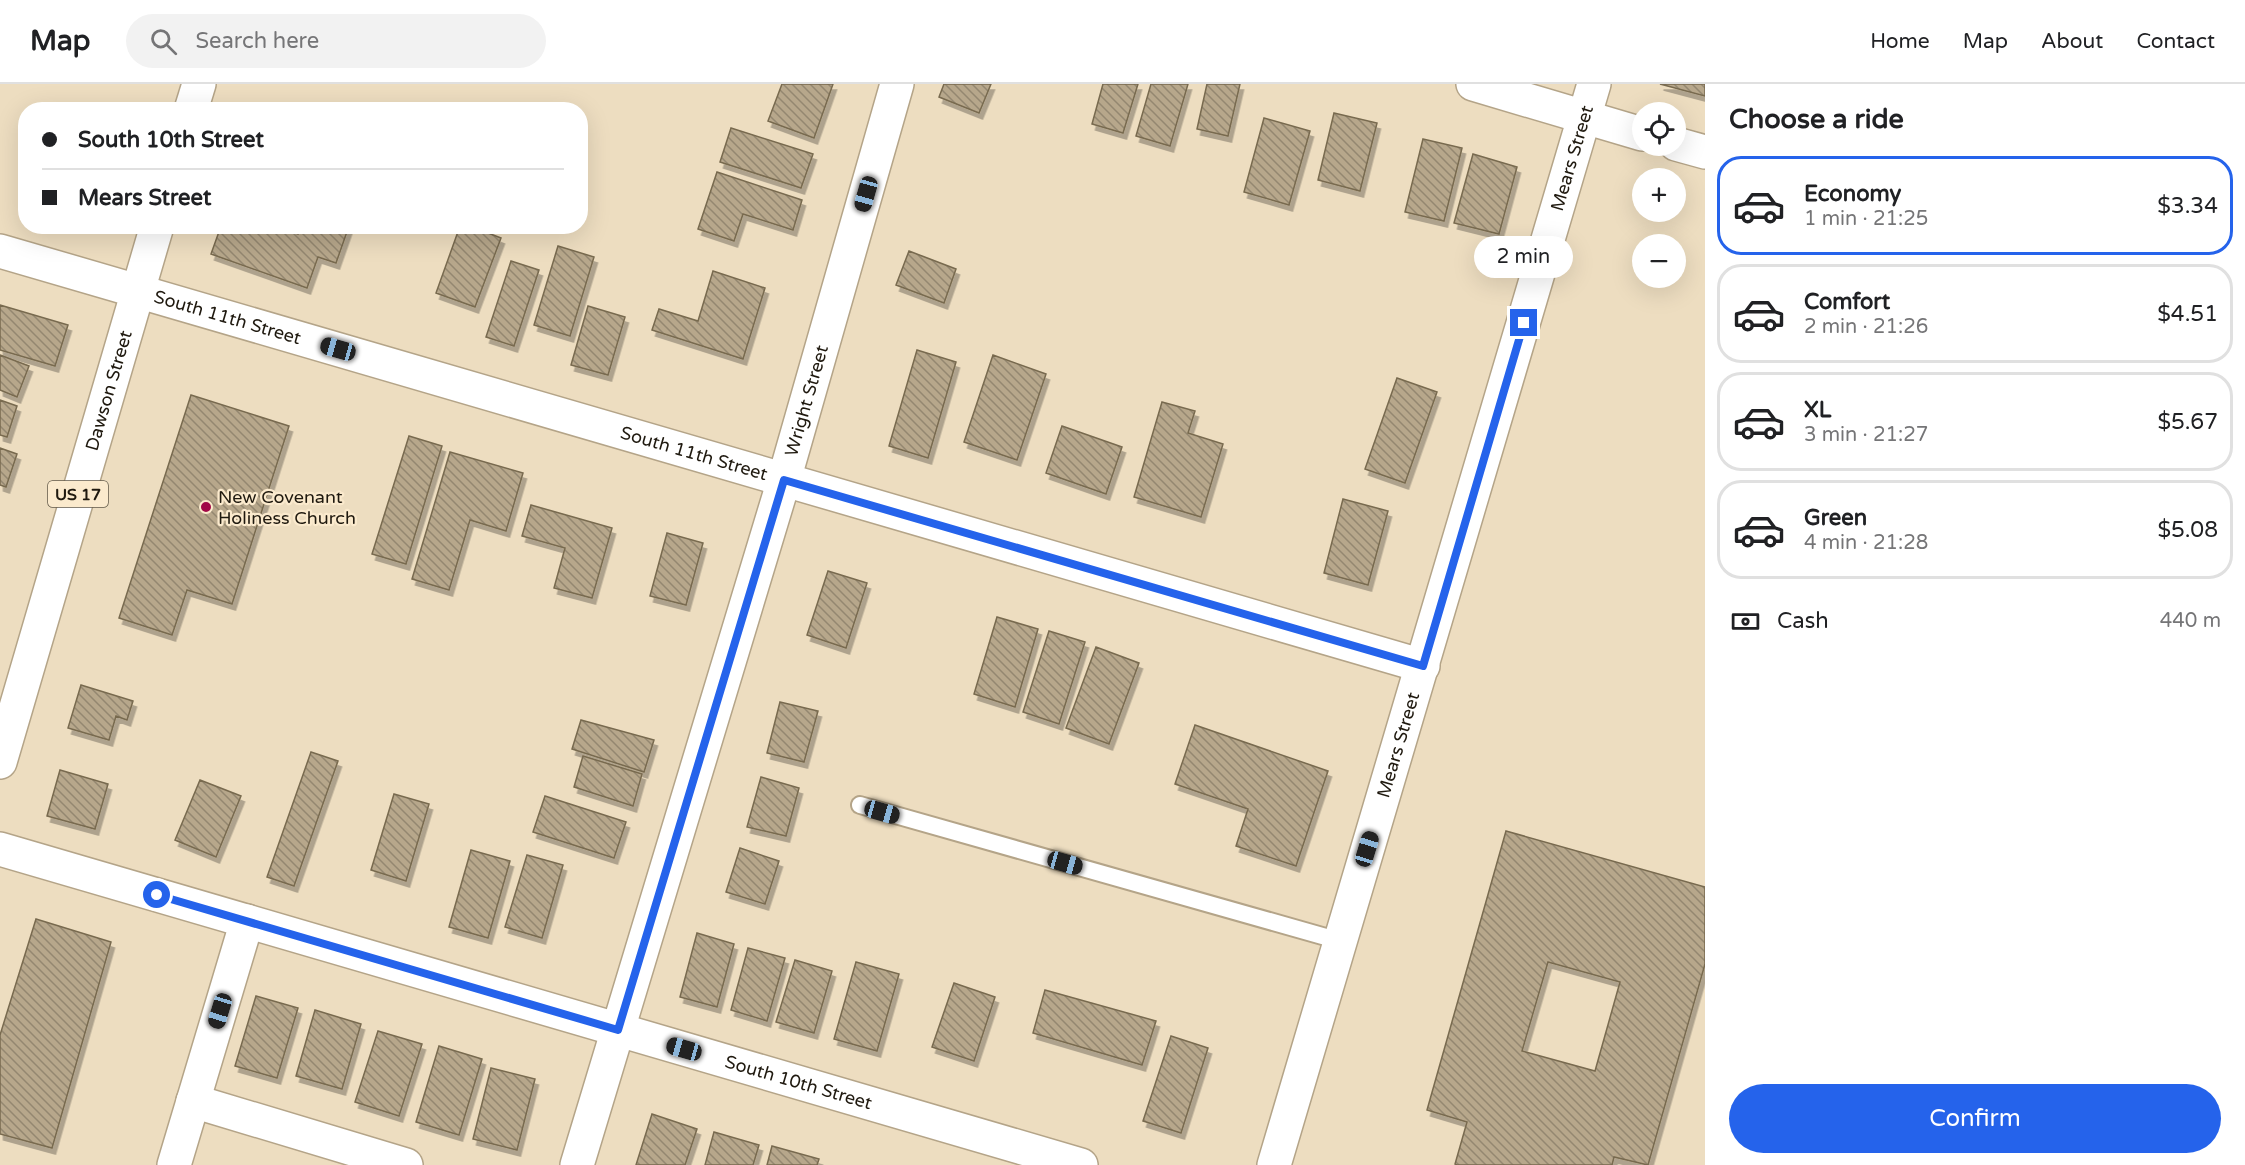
<!DOCTYPE html>
<meta charset="utf-8">
<style>
:root{--surface:#fff;--page:#f2f2f2;--text:#202124;--muted:#757577;--line:#e0e0e0;--accent:#2563eb}
body{margin:0;font-family:"Varela Round",sans-serif;background:var(--page);color:var(--text);height:100vh;display:flex;flex-direction:column;font-size:22px;white-space:nowrap}
*{box-sizing:border-box;margin:0}
p{font-size:20px;color:var(--muted)}
.icon{flex:none;width:33px;height:33px;fill:none;stroke:currentColor;stroke-width:2;stroke-linecap:round;stroke-linejoin:round}
.map{position:relative;flex:1;overflow:hidden}
.details{display:flex;flex-direction:column;background:var(--surface);width:540px}
.details>*{flex:none}
.hud{position:absolute;left:18px;top:18px;width:570px;height:132px;border-radius:24px;box-shadow:0 6px 24px #0002;display:grid;align-content:center;height:132px;padding:0 24px;background:var(--surface)}
.tools{position:absolute;left:1632px;top:18px;display:grid;gap:12px}
.tools a{display:grid;place-items:center;width:54px;height:54px;border-radius:50%;background:var(--surface);box-shadow:0 6px 24px #0002;font-size:30px}
.end{position:absolute;width:27px;height:27px;margin:-14px;border:8px solid #2563eb;background:#fff;box-shadow:0 0 0 3px #fff}
.from{border-radius:50%}
.bubble{position:absolute;height:42px;border-radius:21px;background:var(--surface);box-shadow:0 6px 24px #0002;font-size:20px;font-weight:600;line-height:42px;text-align:center}
.car{position:absolute;width:18px;height:36px;margin:-18px -9px;border-radius:8px;box-shadow:0 0 4px 2px #0007;background:linear-gradient(#222 24%,#8ab4d8 0 40%,#222 0 76%,#8ab4d8 0 86%,#222 0)}
.hud b{display:flex;align-items:center;gap:21px;height:57px;font-size:22px}
.hud b+b{border-top:2px solid var(--line)}
.hud i{width:15px;height:15px;background:var(--text)}
ul{padding:0;list-style:none}
li{display:flex;align-items:center;gap:18px;height:99px;margin:0 12px 9px;padding:0 12px;border:3px solid var(--line);border-radius:24px}
li div{flex:1}
li b{display:block;font-size:22px}
li em{font-style:normal;font-weight:600}
li.active{border-color:var(--accent)}
li>.icon{width:54px;height:54px;stroke-width:1.5}
h2{padding:0 24px;font-size:27px;line-height:72px}
.pay{display:flex;align-items:center;gap:15px;height:66px;padding:0 24px;font-size:22px}
.pay p{margin-inline-start:auto}
.action{display:flex;gap:12px;margin-top:auto;padding:12px 24px}
.action a{flex:1;height:69px;border-radius:36px;background:var(--accent);color:#fff;font-size:24px;font-weight:600;line-height:69px;text-align:center}
header{display:flex;align-items:center;gap:36px;box-sizing:border-box;height:84px;padding:0 30px;background:var(--surface);border-bottom:2px solid var(--line)}
header strong{font-size:28px}
nav{display:flex;gap:33px;margin-inline-start:auto;font-size:21px}
.search{width:420px;height:54px;background:var(--page);display:flex;align-items:center;gap:15px;box-sizing:border-box;padding:0 21px;border-radius:33px;color:var(--muted);font-size:22px}
main{display:flex;flex:1;min-height:0}
.map>svg:first-child{display:block}
.building{fill:url(#building-back-hatch);stroke:#786a4f;stroke-width:1.5;fill-rule:evenodd;filter:url(#shadow)}
.lines{fill:none;stroke-linecap:round;stroke-linejoin:round}
.lane-casing{stroke:#b4a488;stroke-width:20}
.street-casing{stroke:#b4a488;stroke-width:36}
.primary-casing{stroke:#b4a488;stroke-width:36}
.lane{stroke:#fff;stroke-width:16}
.street{stroke:#fff;stroke-width:33}
.primary{stroke:#fff;stroke-width:33}
.route{stroke:#2563eb;stroke-width:8}
.poi-dot{fill:#a10747;stroke:#fbeacd;stroke-width:2}
.labels{text-anchor:middle;stroke-width:4.5;stroke-linejoin:round;paint-order:stroke}
.shield{fill:#fbeacd;stroke:#615848;stroke-width:1.5}
.shield-label{font-size:16px;font-weight:bold;fill:#1f190f}
.street-label{font-size:18px;fill:#1f190f;stroke:#fbeacd}
.poi-label{font-size:18px;fill:#1f190f;stroke:#fbeacd;text-anchor:start}
</style>
<header>
<strong>Map</strong>
<div class="search"><svg class="icon" aria-label="search" viewBox="0 0 24 24"><circle cx="10" cy="10" r="6"/><path d="M15 15l6 6"/></svg>Search here</div>
<nav><a>Home</a><a>Map</a><a>About</a><a>Contact</a></nav>
</header>
<main>
<div class="map">
<svg width="1705" height="1081" viewBox="0 0 1705 1081">
<defs>
<pattern id="building-back-hatch" width="6" height="6" patternUnits="userSpaceOnUse" patternTransform="scale(1.5)"><rect width="6" height="6" fill="#b7a78b"/><path d="M-1 5l2 2M0 0l6 6M5-1l2 2" fill="none" stroke="#948770"/></pattern>
<filter id="shadow"><feDropShadow dx="3.5" dy="6" stdDeviation="0" flood-color="#0004"/></filter>
</defs>
<rect width="100%" height="100%" fill="#edddc0"/>
<path class="building" d="M782,0h51l-19,54 -46,-17z
M944,0h47l-12,29 -40,-16z
M1103,0h35l-15,49 -31,-9z
M1151,0h37l-18,62 -34,-10z
M1207,0h33l-12,52 -31,-7z
M1660,0h45v12z
M1334,29l43,10 -17,68 -42,-11z
M1264,34l46,13 -21,74 -45,-13z
M731,44l82,26 -12,34 -81,-26z
M1423,55l39,9 -18,73 -39,-9z
M1473,70l44,13 -18,67 -45,-11z
M717,88l85,28 -9,30 -50,-16 -9,27 -36,-12z
M221,142h56l21,8 2,-8h49l-13,37 -18,-6 -11,31 -96,-34z
M460,142h10l31,12 -26,69 -39,-14z
M558,162l36,11 -24,79 -36,-11z
M909,167l47,18 -12,34 -48,-18z
M511,177l28,9 -25,76 -28,-9z
M713,187l52,17 -22,71 -91,-29 7,-21 39,12z
M0,221l68,20 -13,41 -55,-16z
M588,222l37,11 -17,58 -37,-10z
M917,266l39,12 -28,96 -39,-12z
M0,271l29,11 -12,31 -17,-7z
M993,271l53,19 -29,86 -53,-18z
M1397,294l40,14 -32,91 -40,-14z
M191,311l98,31 -57,178 -45,-14 -15,45 -53,-17z
M0,316l17,6 -10,31 -7,-2z
M1162,318l33,9 -7,22 35,11 -22,73 -67,-20z
M1062,342l60,21 -16,47 -60,-21z
M409,352l33,10 -36,118 -34,-10z
M0,364l17,6 -11,33 -6,-2z
M450,368l73,21 -17,58 -36,-11 -21,70 -37,-11z
M1343,415l45,12 -20,74 -44,-12z
M531,421l81,23 -20,70 -38,-10 11,-40 -43,-12z
M667,449l36,10 -17,62 -36,-9z
M828,487l39,12 -21,65 -39,-13z
M997,533l41,12 -23,78 -41,-13z
M1049,547l36,11 -26,82 -36,-12z
M1096,563l43,16 -30,81 -43,-16z
M81,601l52,16 -6,19 -11,-4 -7,24 -41,-12z
M780,618l38,9 -14,51 -37,-9z
M581,636l73,20 -10,32 -72,-23z
M1195,641l133,46 -32,95 -60,-20 12,-37 -73,-25z
M311,668l27,9 -44,125 -27,-9z
M583,672l59,18 -9,32 -59,-19z
M60,686l48,14 -13,45 -48,-13z
M761,693l38,11 -13,48 -39,-9z
M200,696l41,16 -25,61 -41,-17z
M394,710l35,10 -23,77 -35,-11z
M545,712l81,26 -12,36 -81,-26z
M1506,747l199,56v77l-57,201 -34,-8 -2,8h-155l-2,-1 12,-42 -40,-12zM1548,878l72,20 -25,89 -73,-20z
M740,764l39,13 -14,43 -39,-12z
M471,766l39,11 -22,77 -39,-11z
M527,771l36,10 -21,73 -37,-11z
M36,835l75,23 -59,206 -52,-14v-99z
M697,849l37,11 -17,63 -37,-10z
M748,864l37,10 -18,63 -36,-11z
M795,876l37,11 -18,62 -38,-11z
M856,878l43,12 -22,77 -43,-12z
M954,899l41,14 -21,64 -42,-14z
M1045,906l111,31 -14,44 -109,-32z
M256,912l42,12 -21,70 -42,-12z
M315,926l46,14 -19,65 -46,-13z
M378,947l44,13 -23,72 -44,-14z
M1171,952l37,12 -27,85 -38,-12z
M439,962l43,13 -23,76 -43,-13z
M491,984l44,11 -18,71 -44,-11z
M652,1030l45,15 -12,36h-49z
M714,1048l45,13 -6,20h-48z
M772,1062l47,13 -2,6h-50z"/>
<g class="lines">
<g class="lane-casing">
<path id="lane" d="M860,721l480,136"/>
</g>
<g class="street-casing">
<g id="street">
<path d="M1473,0l169,50"/>
<path d="M1676,60l29,8"/>
<path id="s1" d="M0,167l1423,415"/>
<path id="s2" d="M0,765l1081,316"/>
<path d="M193,1017l213,64"/>
<path d="M174,1081l73,-244"/>
<path id="s3" d="M577,1081l207,-685 113,-396"/>
<path id="s4" d="M1274,1081l320,-1081"/>
</g>
</g>
<g class="primary-casing">
<g id="primary">
<path d="M191,26l8,-26"/>
<path id="s5" d="M0,678l157,-536"/>
</g>
</g>
<use href="#lane" class="lane"/>
<use href="#street" class="street"/>
<use href="#primary" class="primary"/>
</g>
<g class="lines">
<path class="route" d="M157,811l461,135 166,-550 639,186 101,-343"/>
</g>
<circle class="poi-dot" cx="206" cy="423" r="6"/>
<g class="labels">
<rect class="shield" x="48" y="397" width="60" height="26" rx="4.5"/>
<g class="shield-label">
<text x="78" y="416">US 17</text>
</g>
<g class="street-label">
<text dy="6" stroke="none"><textPath href="#s4" startOffset="1050">Mears Street</textPath></text>
<text dy="6" stroke="none"><textPath href="#s1" startOffset="237">South 11th Street</textPath></text>
<text dy="6" stroke="none"><textPath href="#s5" startOffset="387">Dawson Street</textPath></text>
<text dy="6" stroke="none"><textPath href="#s3" startOffset="798">Wright Street</textPath></text>
<text dy="6" stroke="none"><textPath href="#s1" startOffset="723">South 11th Street</textPath></text>
<text dy="6" stroke="none"><textPath href="#s4" startOffset="438">Mears Street</textPath></text>
<text dy="6" stroke="none"><textPath href="#s2" startOffset="832">South 10th Street</textPath></text>
</g>
<g class="poi-label">
<text x="218" y="419">New Covenant<tspan x="218" dy="21">Holiness Church</tspan></text>
</g>
</g>
</svg>
<div class="tools">
<a><svg class="icon" aria-label="locate" viewBox="0 0 24 24"><circle cx="12" cy="12" r="6"/><path d="M12 2v4M12 18v4M2 12h4M18 12h4"/></svg></a>
<a>+</a>
<a>−</a>
</div>
<i class="end from" style="left:157px;top:811px"></i>
<i class="end" style="left:1524px;top:239px"></i>
<div class="bubble" style="left:1474px;top:152px;width:99px">2 min</div>
<i class="car" style="left:866px;top:110px;rotate:196deg"></i>
<i class="car" style="left:338px;top:265px;rotate:286deg"></i>
<i class="car" style="left:882px;top:728px;rotate:106deg"></i>
<i class="car" style="left:1367px;top:765px;rotate:17deg"></i>
<i class="car" style="left:1065px;top:779px;rotate:106deg"></i>
<i class="car" style="left:220px;top:927px;rotate:197deg"></i>
<i class="car" style="left:684px;top:965px;rotate:286deg"></i>
<div class="hud">
<b><i class="from"></i>South 10th Street</b>
<b><i></i>Mears Street</b>
</div>
</div>
<section class="details">
<h2>Choose a ride</h2>
<ul>
<li class="active"><svg class="icon" aria-label="car" viewBox="0 0 24 24"><path d="M5 17H2v-5l4-1 3-4h7l3 4 3 1v5h-3M9 17h6M6 11h13"/><circle cx="7" cy="17" r="2"/><circle cx="17" cy="17" r="2"/></svg><div><b>Economy</b><p>1 min · 21:25</p></div><em>$3.34</em></li>
<li><svg class="icon" aria-label="car" viewBox="0 0 24 24"><path d="M5 17H2v-5l4-1 3-4h7l3 4 3 1v5h-3M9 17h6M6 11h13"/><circle cx="7" cy="17" r="2"/><circle cx="17" cy="17" r="2"/></svg><div><b>Comfort</b><p>2 min · 21:26</p></div><em>$4.51</em></li>
<li><svg class="icon" aria-label="car" viewBox="0 0 24 24"><path d="M5 17H2v-5l4-1 3-4h7l3 4 3 1v5h-3M9 17h6M6 11h13"/><circle cx="7" cy="17" r="2"/><circle cx="17" cy="17" r="2"/></svg><div><b>XL</b><p>3 min · 21:27</p></div><em>$5.67</em></li>
<li><svg class="icon" aria-label="car" viewBox="0 0 24 24"><path d="M5 17H2v-5l4-1 3-4h7l3 4 3 1v5h-3M9 17h6M6 11h13"/><circle cx="7" cy="17" r="2"/><circle cx="17" cy="17" r="2"/></svg><div><b>Green</b><p>4 min · 21:28</p></div><em>$5.08</em></li>
</ul>
<div class="pay"><svg class="icon" aria-label="cash" viewBox="0 0 24 24"><path d="M3 7h18v10H3z"/><circle cx="12" cy="12" r="2"/></svg>Cash<p>440 m</p></div>
<div class="action"><a>Confirm</a></div>
</section>
</main>
